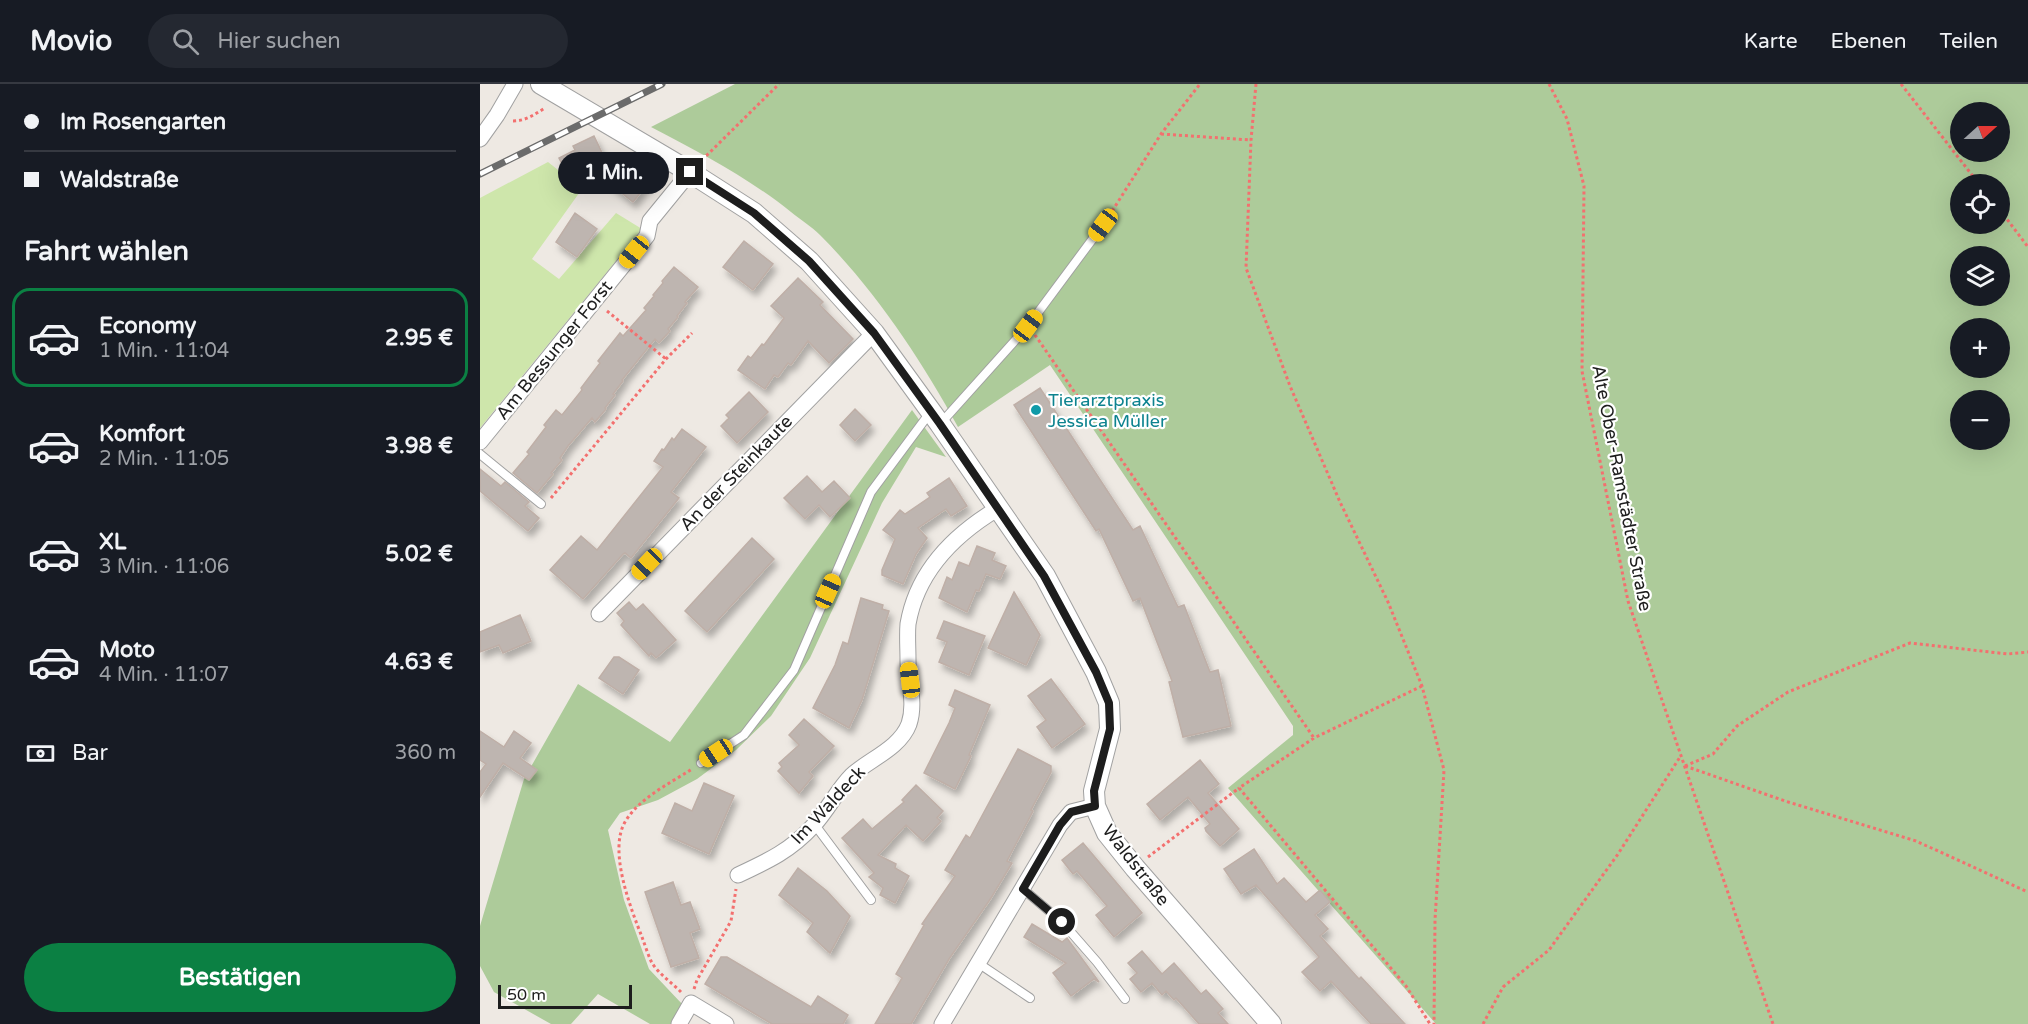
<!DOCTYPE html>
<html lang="de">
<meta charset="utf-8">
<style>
:root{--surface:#171b24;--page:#242831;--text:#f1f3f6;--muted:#9ea1a6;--line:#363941;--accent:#0b8043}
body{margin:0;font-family:"Varela Round",sans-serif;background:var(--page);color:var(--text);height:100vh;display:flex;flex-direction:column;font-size:22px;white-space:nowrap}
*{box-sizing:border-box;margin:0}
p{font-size:20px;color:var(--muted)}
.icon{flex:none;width:33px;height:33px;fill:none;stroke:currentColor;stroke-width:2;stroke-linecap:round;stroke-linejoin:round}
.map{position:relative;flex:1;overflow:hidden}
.sheet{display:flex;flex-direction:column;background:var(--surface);width:480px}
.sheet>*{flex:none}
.guide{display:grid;align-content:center;height:132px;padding:0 24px;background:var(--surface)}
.needle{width:39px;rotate:69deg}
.tools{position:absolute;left:1470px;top:18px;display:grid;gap:12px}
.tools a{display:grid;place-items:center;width:60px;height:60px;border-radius:50%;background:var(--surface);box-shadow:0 6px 24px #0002;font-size:30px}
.scale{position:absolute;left:18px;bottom:15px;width:134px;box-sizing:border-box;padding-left:6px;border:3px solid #1d1d1d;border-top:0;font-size:16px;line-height:21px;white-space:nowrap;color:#1d1d1d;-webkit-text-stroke:4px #fff;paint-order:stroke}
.end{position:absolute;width:27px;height:27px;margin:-14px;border:8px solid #1d1d1d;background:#fff;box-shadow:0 0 0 3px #fff}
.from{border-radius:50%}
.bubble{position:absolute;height:42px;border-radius:21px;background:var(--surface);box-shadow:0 6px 24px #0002;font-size:20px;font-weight:700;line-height:42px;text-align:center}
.car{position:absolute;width:18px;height:36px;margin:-18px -9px;border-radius:8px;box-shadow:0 0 4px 2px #0007;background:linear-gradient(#f5c518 24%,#345 0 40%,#f5c518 0 76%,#345 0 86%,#f5c518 0)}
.guide b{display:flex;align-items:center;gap:21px;height:57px;font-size:22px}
.guide b+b{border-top:2px solid var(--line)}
.guide i{width:15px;height:15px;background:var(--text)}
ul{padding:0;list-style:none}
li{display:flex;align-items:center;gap:18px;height:99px;margin:0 12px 9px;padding:0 12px;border:3px solid transparent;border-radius:18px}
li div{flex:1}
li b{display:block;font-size:22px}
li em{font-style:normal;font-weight:700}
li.on{border-color:var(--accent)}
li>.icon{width:54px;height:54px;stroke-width:1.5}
h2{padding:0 24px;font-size:27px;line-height:72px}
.pay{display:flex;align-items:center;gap:15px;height:66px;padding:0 24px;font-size:22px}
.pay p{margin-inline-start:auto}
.primary-button{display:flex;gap:12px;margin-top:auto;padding:12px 24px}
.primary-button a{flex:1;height:69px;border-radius:36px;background:var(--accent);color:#fff;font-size:24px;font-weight:700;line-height:69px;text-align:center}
header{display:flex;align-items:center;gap:36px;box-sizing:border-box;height:84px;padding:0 30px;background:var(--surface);border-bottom:2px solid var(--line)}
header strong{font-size:28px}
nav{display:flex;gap:33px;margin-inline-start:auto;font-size:21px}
.search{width:420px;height:54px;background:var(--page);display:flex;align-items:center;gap:15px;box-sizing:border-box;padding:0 21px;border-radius:33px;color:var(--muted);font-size:22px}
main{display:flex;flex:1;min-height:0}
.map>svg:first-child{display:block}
.grass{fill:#cee6ab}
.forest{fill:#adcb9a;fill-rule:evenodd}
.building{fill:#beb5b0;stroke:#bfafa7;stroke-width:1.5;filter:url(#shadow)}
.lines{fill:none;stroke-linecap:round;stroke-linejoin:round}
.service-casing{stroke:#a1a1a1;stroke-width:10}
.minor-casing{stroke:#a1a1a1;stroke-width:17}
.tertiary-casing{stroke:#a1a1a1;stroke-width:22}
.path{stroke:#f3706f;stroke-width:3;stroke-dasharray:3 3;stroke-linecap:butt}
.service{stroke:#fff;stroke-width:8}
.minor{stroke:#fff;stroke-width:15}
.tertiary{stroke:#fff;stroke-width:20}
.rail-casing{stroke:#6b6b6b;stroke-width:7}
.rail{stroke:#fff;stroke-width:4.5;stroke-dasharray:14;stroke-linecap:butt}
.route{stroke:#1d1d1d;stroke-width:8}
.culture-dot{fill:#0f9aa8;stroke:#fff;stroke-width:2}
.labels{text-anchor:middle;stroke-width:4.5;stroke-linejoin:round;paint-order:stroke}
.street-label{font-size:18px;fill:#1d1d1d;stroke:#fff}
.culture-label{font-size:18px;fill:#0d838f;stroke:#fff;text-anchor:start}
</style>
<header>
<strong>Movio</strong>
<div class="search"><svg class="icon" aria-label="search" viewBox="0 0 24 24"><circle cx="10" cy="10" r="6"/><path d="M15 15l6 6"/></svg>Hier suchen</div>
<nav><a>Karte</a><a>Ebenen</a><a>Teilen</a></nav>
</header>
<main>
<section class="sheet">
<div class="guide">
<b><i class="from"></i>Im Rosengarten</b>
<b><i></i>Waldstraße</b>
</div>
<h2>Fahrt wählen</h2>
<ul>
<li class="on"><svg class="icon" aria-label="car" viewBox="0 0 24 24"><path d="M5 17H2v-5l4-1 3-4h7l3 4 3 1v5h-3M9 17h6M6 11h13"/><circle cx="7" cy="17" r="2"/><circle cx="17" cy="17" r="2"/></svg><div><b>Economy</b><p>1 Min. · 11:04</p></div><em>2.95 €</em></li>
<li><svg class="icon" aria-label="car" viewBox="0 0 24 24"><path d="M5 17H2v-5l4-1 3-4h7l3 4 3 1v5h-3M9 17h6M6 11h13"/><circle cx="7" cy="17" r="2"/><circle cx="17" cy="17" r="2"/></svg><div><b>Komfort</b><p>2 Min. · 11:05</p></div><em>3.98 €</em></li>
<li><svg class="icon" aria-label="car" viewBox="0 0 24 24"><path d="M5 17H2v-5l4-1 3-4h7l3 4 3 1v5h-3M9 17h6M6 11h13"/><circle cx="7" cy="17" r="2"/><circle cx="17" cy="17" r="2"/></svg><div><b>XL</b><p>3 Min. · 11:06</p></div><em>5.02 €</em></li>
<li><svg class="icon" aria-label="car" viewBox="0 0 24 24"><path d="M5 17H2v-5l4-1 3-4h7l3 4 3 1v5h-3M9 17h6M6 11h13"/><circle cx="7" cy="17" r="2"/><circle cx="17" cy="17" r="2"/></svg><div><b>Moto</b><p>4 Min. · 11:07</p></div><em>4.63 €</em></li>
</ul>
<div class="pay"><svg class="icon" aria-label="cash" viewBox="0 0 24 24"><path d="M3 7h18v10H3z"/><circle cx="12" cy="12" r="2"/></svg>Bar<p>360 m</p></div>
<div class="primary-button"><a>Bestätigen</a></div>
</section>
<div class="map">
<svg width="1548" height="940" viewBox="0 0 1548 940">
<defs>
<filter id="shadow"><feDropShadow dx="3.5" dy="6" stdDeviation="3" flood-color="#0004"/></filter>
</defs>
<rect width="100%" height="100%" fill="#eee9e3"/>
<path class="grass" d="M68,78l34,27 -50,70 27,20 57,-66 26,16 -162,199v-230z"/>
<path class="forest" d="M255,0h1293v940h-592l-208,-236 65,-53v-9l-243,-361 -92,62c-37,-68 -84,-138 -138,-192 -9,-9 -19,-15 -29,-23 -44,-35 -90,-59 -140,-85zM1480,28h40v40h-40zM1480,100h40v40h-40zM1480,172h40v40h-40zM1480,244h40v40h-40zM1480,316h40v40h-40z
M432,326l34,47 -30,-10 -34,56 -72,155 -39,58 -35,34 -39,29 -39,21 -38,13 -12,17 16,70 25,69 34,36 -10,19h-23l-52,-30 -27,30h-20l-57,-32 -14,-26v-40l44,-147 54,-95 92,58z"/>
<path class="building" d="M114,52l10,21 -37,17 -8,-16 16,-8 -2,-4z
M148,75l24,19 -19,24 -24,-19z
M95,129l22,16 -20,28 -21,-15z
M264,157l29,23 -20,26 -30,-23z
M194,183l24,20 -13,15 2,1 -10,13 1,1 -10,12 2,2 -11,12 -4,-4 -33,41 1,1 -10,13 2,1 -10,13 1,1 -11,13 -3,-4 -24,28 -8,12 2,2 -11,13 2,1 -16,19 -24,-20 16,-19 -2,-2 19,-25 -2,-2 12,-15 6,5 20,-25 -1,-2 19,-25 -2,-2 22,-28 3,3 23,-26 -2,-2 10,-12 -1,-1 10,-12 -1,-2z
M318,194l25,24 -3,3 33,34 -24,24 -21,-22 -17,24 -3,-2 -10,14 -4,-2 -9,14 -27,-19 10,-14 3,2 11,-14 2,1 20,-27 -13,-12z
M560,304l93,142 7,-4 38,81 6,-2 26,67 8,-2 13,56 -48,11 -14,-55 3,-1 -32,-83 -7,3 -34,-72 -3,2 -82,-126z
M269,308l19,20 -31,31 -16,-17 8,-8 -3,-3z
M375,325l16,16 -16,16 -15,-16z
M202,345l24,18 -35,45 8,6 -48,60 -6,-5 -2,1 -40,45 -33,-29 31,-34 16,14 66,-83 -9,-6 8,-12 2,1 8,-12 2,2z
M0,385l21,17 4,-4 24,20 -4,4 14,12 -11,13 -48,-40z
M327,392l15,16 12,-11 16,17 -20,19 -11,-12 -14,14 -21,-21z
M469,394l18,28 -16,10 -5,-7 -28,19 9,10 -11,16 -13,30 -21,-9v-5l13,-31 -12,-9 17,-20 5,4 25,-17 -3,-4z
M272,454l22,21 -67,73 -22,-21z
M497,462l18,7 -3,7 14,6 -6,13 -14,-5 -7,17 -3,-1 -9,22 -28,-14 8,-21 5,3 7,-18 10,4z
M534,508l26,43 -14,30 -38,-17z
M381,514l22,7 -1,4 7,2 -27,89 -13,28 -36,-20 22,-43 8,-23 5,2z
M149,518l7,8 7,-6 33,36 -20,18 -5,-5 -2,3 -28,-31 3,-4 -7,-8z
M40,531l11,26 -28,12 -4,-8 -19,7v-20z
M464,537l41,15 -16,39 -30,-13 8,-20 -10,-4z
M134,573h5l20,13 -16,24 -24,-16z
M571,595l34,45 -33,24 -15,-21 9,-7 -18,-24z
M475,606l35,15 -21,50 2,1 -16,33 -31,-16 25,-50 6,-15 -6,-3z
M324,635l30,27 -25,26 4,4 -14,17 -21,-22 4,-4 -3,-4 20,-18 -10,-10z
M0,647l24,16 10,-16 17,12 -11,15 17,12 -8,10 -26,-17 -23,34v-25l6,-8 -6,-4z
M538,665l33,17v6l-20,38 2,1 -26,50 5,2 -21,35 -42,61 -38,65h-36l27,-46 -6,-4 28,-49 -2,-1 33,-48 -10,-6 21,-35 4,3z
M720,676l19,24 -11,9 31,36 -19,17 -14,-15 -1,-3 5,-4 -22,-27 -28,23 -13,-16z
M224,699l30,13 -25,58 -47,-21 13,-30 17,8z
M436,701l27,26 -6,7 4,3 -18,20 -17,-16 -28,30 18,9 -1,4 14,8 -14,27 -15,-8 3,-7 -14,-11 5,-4 -32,-35 21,-19 9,10 32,-27 -2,-2z
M603,759l59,70 -28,24 -18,-22 11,-9 -30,-35 -4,3 -11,-14z
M774,765l23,35 7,-6 22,24 14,-12 10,12 -15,13 13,14 -8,7 39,43 2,-2 44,47h-34l-40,-43 -11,10 -18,-19 17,-15 -63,-72 -15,9 -17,-25z
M318,784l29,23 23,25 -20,37 -23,-21 6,-9 -34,-28z
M193,798l8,23 9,-3 10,27 -10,4 9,25 -28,9 -26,-75z
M552,840l30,18 5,-4 32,44 -5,-3 -23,17 -18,-23 13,-10 -42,-26z
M662,867l20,23 12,-11 27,31 5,-4 17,19 -5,4 10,11h-29l-23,-26 -2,2 -8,-9 -4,4 -10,-12 -11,9 -11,-13 7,-6 -9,-10z
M241,873h6l84,50 7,-11 30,19 -5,9h-71l-67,-40z"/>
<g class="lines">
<g class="service-casing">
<path id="service" d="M461,339l87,-97 75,-101
M0,370l61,50
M221,679l43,-28 50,-65 77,-178 58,-78
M335,741l56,75
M543,805l39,33 35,40 28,37
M498,879l52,35"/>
</g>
<g class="minor-casing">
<path id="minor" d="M0,55l17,-24 18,-31
M0,358l167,-206 3,-15 40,-49
M119,530l275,-281
M258,791c30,-14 52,-24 75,-49 15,-16 24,-36 39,-51 18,-16 48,-27 57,-51 7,-21 -1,-43 -1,-64 0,-12 -1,-25 0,-36 9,-53 46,-89 89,-115
M199,940l12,-21 35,21
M462,940l118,-199 11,-13 24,-6"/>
</g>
<g class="tertiary-casing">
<path id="tertiary" d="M61,0l149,88 64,41 55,48 65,72 66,91 105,152 51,96 13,31 1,26 -16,62 1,15 12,27 28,35 136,156"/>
</g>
<path class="path" d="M776,0l-5,56 -5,128 44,118 50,116 48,100 34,84 22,84 -9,150 -1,104
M1069,0l18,35 17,67 -2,185 46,230 145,423
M1421,0l78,100
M33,37c13,0 22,-7 32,-13
M681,50l90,6
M222,76l77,-76
M1520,126l28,37
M629,132l52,-82 39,-50
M127,227l59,48
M555,251l279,403
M71,414l115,-139 26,-26
M942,602l-108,52 -75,50 167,198 24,38
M1205,682l28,-12 24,-28 51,-34 122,-49 98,11 20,-2
M1205,682l100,35 131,40 112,51
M668,773l91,-69
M214,905l3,-9 34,-59 5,-32
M201,908c-9,-9 -22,-18 -29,-29 -4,-8 -7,-18 -10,-26 -11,-28 -34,-86 -17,-115 14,-24 44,-38 67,-53
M1003,940l20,-37 46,-37 69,-96 62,-97"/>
<use href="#service" class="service"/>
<use href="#minor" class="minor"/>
<use href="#tertiary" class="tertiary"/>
<g class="rail-casing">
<path id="rail" d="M0,90l182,-90"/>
</g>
<use href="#rail" class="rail"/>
</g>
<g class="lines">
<path class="route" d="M210,88l64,41 55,48 65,72 66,91 104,152 52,96 13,31 1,26 -16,62 1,15 -24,6 -11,13 -37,64 39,33"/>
</g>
<circle class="culture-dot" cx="556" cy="326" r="6"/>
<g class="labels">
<g class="street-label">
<text transform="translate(74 266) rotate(-51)" y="6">Am Bessunger Forst</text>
<text transform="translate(256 389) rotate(-46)" y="6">An der Steinkaute</text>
<text transform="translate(1142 404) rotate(79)" y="6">Alte Ober-Ramstädter Straße</text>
<text transform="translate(348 721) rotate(-47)" y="6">Im Waldeck</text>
<text transform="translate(656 781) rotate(52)" y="6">Waldstraße</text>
</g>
<g class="culture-label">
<text x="568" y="322">Tierarztpraxis<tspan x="568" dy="21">Jessica Müller</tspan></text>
</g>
</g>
</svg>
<div class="tools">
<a><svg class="needle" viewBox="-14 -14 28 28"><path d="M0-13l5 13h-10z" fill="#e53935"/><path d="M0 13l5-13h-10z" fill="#9ea1a6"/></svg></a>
<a><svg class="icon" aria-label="locate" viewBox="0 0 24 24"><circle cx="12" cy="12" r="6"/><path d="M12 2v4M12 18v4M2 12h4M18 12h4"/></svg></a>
<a><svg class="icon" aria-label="layers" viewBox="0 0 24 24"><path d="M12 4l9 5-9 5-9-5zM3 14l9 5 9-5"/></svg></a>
<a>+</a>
<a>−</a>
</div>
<div class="scale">50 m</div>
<i class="end from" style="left:582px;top:838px"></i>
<i class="end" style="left:210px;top:88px"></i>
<div class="bubble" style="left:78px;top:68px;width:111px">1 Min.</div>
<i class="car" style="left:623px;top:141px;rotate:217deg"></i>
<i class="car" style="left:154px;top:168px;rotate:219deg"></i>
<i class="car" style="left:548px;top:242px;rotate:37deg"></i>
<i class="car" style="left:167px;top:480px;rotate:224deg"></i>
<i class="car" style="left:348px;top:507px;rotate:24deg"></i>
<i class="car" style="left:430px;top:596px;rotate:353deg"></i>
<i class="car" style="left:236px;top:669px;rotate:237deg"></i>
</div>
</main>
